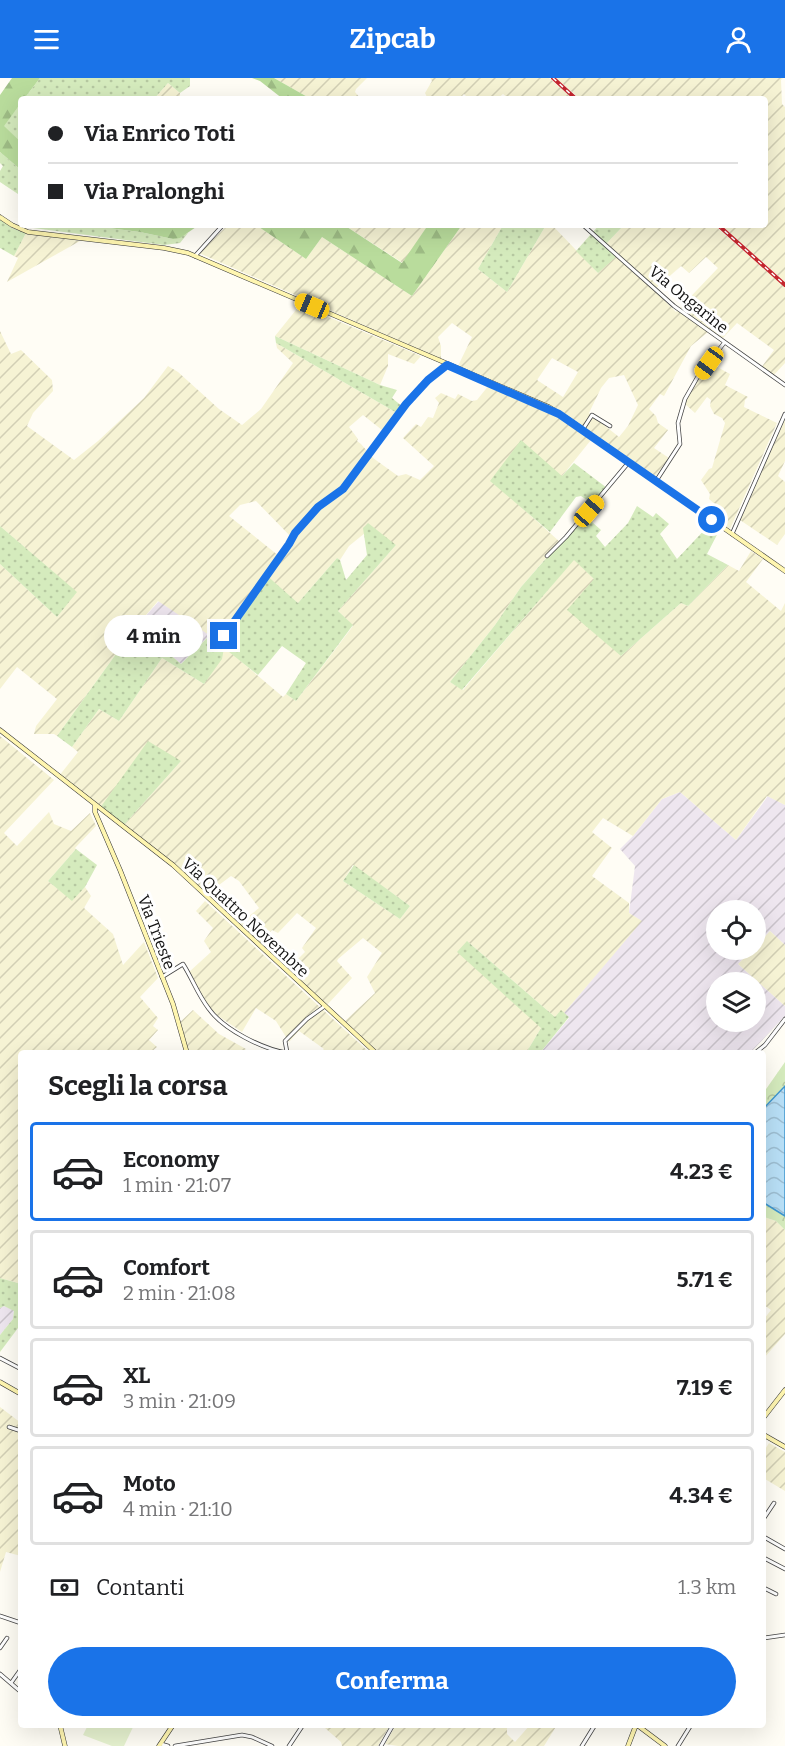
<!DOCTYPE html>
<html lang="it">
<meta charset="utf-8">
<style>
:root{--surface:#fff;--page:#f6f6f6;--text:#202124;--muted:#757577;--line:#e0e0e0;--accent:#1a73e8}
body{margin:0;font-family:Bitter,serif;background:var(--page);color:var(--text);height:100vh;display:flex;flex-direction:column;font-size:22px;white-space:nowrap}
*{box-sizing:border-box;margin:0}
p{font-size:20px;color:var(--muted)}
.icon{flex:none;width:33px;height:33px;fill:none;stroke:currentColor;stroke-width:2;stroke-linecap:round;stroke-linejoin:round}
.map{position:relative;flex:1;overflow:hidden}
.sheet{position:absolute;left:18px;top:972px;width:748px;height:678px;display:flex;flex-direction:column;background:var(--surface);border-radius:6px;box-shadow:0 6px 24px #0002}
.sheet>*{flex:none}
.hud{position:absolute;left:18px;top:18px;width:750px;height:132px;border-radius:6px;box-shadow:0 6px 24px #0002;display:grid;align-content:center;height:132px;padding:0 30px;background:var(--surface)}
.tools{position:absolute;left:706px;top:822px;display:grid;gap:12px}
.tools a{display:grid;place-items:center;width:60px;height:60px;border-radius:50%;background:var(--surface);box-shadow:0 6px 24px #0002;font-size:30px}
.end{position:absolute;width:27px;height:27px;margin:-14px;border:8px solid #1a73e8;background:#fff;box-shadow:0 0 0 3px #fff}
.from{border-radius:50%}
.bubble{position:absolute;height:42px;border-radius:21px;background:var(--surface);box-shadow:0 6px 24px #0002;font-size:20px;font-weight:700;line-height:42px;text-align:center}
.car{position:absolute;width:18px;height:36px;margin:-18px -9px;border-radius:8px;box-shadow:0 0 4px 2px #0007;background:linear-gradient(#f5c518 24%,#345 0 40%,#f5c518 0 76%,#345 0 86%,#f5c518 0)}
.hud b{display:flex;align-items:center;gap:21px;height:57px;font-size:22px}
.hud b+b{border-top:2px solid var(--line)}
.hud i{width:15px;height:15px;background:var(--text)}
ul{padding:0;list-style:none}
li{display:flex;align-items:center;gap:18px;height:99px;margin:0 12px 9px;padding:0 18px;border:3px solid var(--line);border-radius:6px}
li div{flex:1}
li b{display:block;font-size:22px}
li em{font-style:normal;font-weight:700}
li.selected{border-color:var(--accent)}
li>.icon{width:54px;height:54px;stroke-width:1.5}
h2{padding:0 30px;font-size:27px;line-height:72px}
.pay{display:flex;align-items:center;gap:15px;height:66px;padding:0 30px;font-size:22px}
.pay p{margin-inline-start:auto}
.action{display:flex;gap:12px;margin-top:auto;padding:12px 30px}
.action a{flex:1;height:69px;border-radius:36px;background:var(--accent);color:#fff;font-size:24px;font-weight:700;line-height:69px;text-align:center}
header{display:flex;justify-content:space-between;align-items:center;height:78px;padding:0 30px;background:var(--accent);color:#fff;font-size:27px;font-weight:700}
.map>svg:first-child{display:block}
.industrial{fill:url(#industrial-furrows);fill-rule:evenodd}
.farmland{fill:url(#farmland-furrows);fill-rule:evenodd}
.grass{fill:url(#grass-dots)}
.forest{fill:url(#forest-firs)}
.park{fill:url(#park-crowns)}
.pitch{fill:#e6f2cf}
.water{fill:url(#water-waves);stroke:#3f96cf;stroke-width:1.5}
.lines{fill:none;stroke-linecap:round;stroke-linejoin:round}
.street-casing{stroke:#444;stroke-width:4.5}
.secondary-casing{stroke:#333;stroke-width:5}
.street{stroke:#fff;stroke-width:3}
.secondary{stroke:#fff6b0;stroke-width:4}
.rail-casing{stroke:#c4262e;stroke-width:4}
.rail{stroke:#fff;stroke-width:1.5;stroke-dasharray:4.5;stroke-linecap:butt}
.route{stroke:#1a73e8;stroke-width:8}
.labels{text-anchor:middle;stroke-width:6;stroke-linejoin:round;paint-order:stroke}
.street-label{font-size:16px;fill:#111;stroke:#fff}
</style>
<header><svg class="icon" aria-label="menu" viewBox="0 0 24 24"><path d="M4 6h16M4 12h16M4 18h16"/></svg>Zipcab<svg class="icon" aria-label="person" viewBox="0 0 24 24"><circle cx="12" cy="8" r="4"/><path d="M4 21q1-7 8-7t8 7"/></svg></header>
<div class="map">
<svg width="785" height="1668" viewBox="0 0 785 1668">
<defs>
<pattern id="industrial-furrows" width="10" height="10" patternUnits="userSpaceOnUse" patternTransform="scale(1.5)"><rect width="10" height="10" fill="#eee6ef"/><path d="M-1 1l2-2M0 10L10 0M9 11l2-2" fill="none" stroke="#cbc4cc"/></pattern>
<pattern id="farmland-furrows" width="10" height="10" patternUnits="userSpaceOnUse" patternTransform="scale(1.5)"><rect width="10" height="10" fill="#f6f3d4"/><path d="M-1 1l2-2M0 10L10 0M9 11l2-2" fill="none" stroke="#d2cfb5"/></pattern>
<pattern id="grass-dots" width="8" height="8" patternUnits="userSpaceOnUse" patternTransform="scale(1.5)"><rect width="8" height="8" fill="#d5ebbd"/><path d="M2 2h.1M6 6h.1" fill="none" stroke="#b6c8a1" stroke-width="1.8" stroke-linecap="round"/></pattern>
<pattern id="forest-firs" width="22" height="20" patternUnits="userSpaceOnUse" patternTransform="scale(1.5)"><rect width="22" height="20" fill="#b9dc9c"/><path d="M5 1l3.5 6h-7zM16 11l3.5 6h-7z" fill="#9ebc85"/></pattern>
<pattern id="park-crowns" width="20" height="18" patternUnits="userSpaceOnUse" patternTransform="scale(1.5)"><rect width="20" height="18" fill="#d5ebbd"/><path d="M2 6a3 3 0 1 1 6 0M12 15a3 3 0 1 1 6 0" fill="none" stroke="#b6c8a1"/></pattern>
<pattern id="water-waves" width="16" height="10" patternUnits="userSpaceOnUse" patternTransform="scale(1.5)"><rect width="16" height="10" fill="#b9e0f7"/><path d="M0 5q4-4 8 0t8 0" fill="none" stroke="#9ebfd3"/></pattern>
</defs>
<rect width="100%" height="100%" fill="#fffdf5"/>
<path class="industrial" d="M159,523l51,34 -29,29 -21,-18 -26,-17z
M680,714l56,48 32,-44 17,9v140l-15,-14 -14,15v-36h-39v40h35l-14,14 47,42v10l-35,37h-210l29,-35 -5,-5 77,-92 -12,-8 6,-47 -15,-17 13,-13 29,-37zM717,904h39v40h-39z
M4,1228l10,4 -1,9 -13,16v-27z"/>
<path class="farmland" d="M274,0h93l-11,11 -1,3 6,7h-50z
M430,0h119l24,21h-64l-6,-5 -6,5h-28l-5,-5 -5,5h-31l-3,-6 7,-12z
M556,0h227l-2,2 1,24 3,3v175l-64,-57h44v-126h-185z
M168,5l12,10v6h-26z
M228,147h28l50,34 16,-22 90,59 50,-71h41l-25,44 29,23 39,-67h6l46,48 7,-28 19,-20h90l71,62v76l-12,13 -12,-8 13,-18 -37,-27 -14,15 -15,-6 -17,14 -27,50 -4,-2 -11,15 7,7 2,7 10,7 -14,18 15,10 -14,19 -109,-74 -88,-37 14,-29 -20,-14 -14,14 3,9v13l-242,-106zM706,179l12,11 -42,44 -22,-22 27,-24 8,7zM552,280l26,14 -15,25 -26,-17zM624,297l14,30 -10,21 -9,11 -30,-24 12,-25 8,-10z
M344,147h84l-25,38z
M26,155l30,4 24,4 -73,41 11,-24 -4,-2z
M300,227l121,51 -7,8 -26,-10v12l-8,19 -105,-49z
M0,253l11,23 10,-4 31,30 1,11 -20,22 -6,13 47,34 24,-19 46,-43 24,-32 10,6 41,37 23,16 19,-16 32,-46 -16,-15 -1,-5 121,70 -15,17 -19,-15 -14,12 9,12 -1,2 4,3 12,14 25,18 8,-2 14,6 14,-14 -31,-28 13,-14 5,3 7,-10 5,1 6,-15 -4,-5 6,-5 14,6 3,-5 14,7 5,-1 12,-15 54,23 21,13 27,19 -29,36 -71,4 69,62 -39,45 -26,38 -45,57 13,8 111,-131 20,20 27,77 60,-53 7,3 40,-41 11,6 12,-20 12,8 -17,23 35,29 4,-8v202l-18,-9 -31,44 -56,-48 -18,7 -29,37 -30,-18 -11,14 20,16 -20,28 37,27v10l13,8 -78,92 -3,-2 -6,6 -88,-76 74,87 -15,25h-147l-34,-32 30,-28 -8,-16 15,-24 -19,-15 -25,21 -1,2 15,17 -25,27 -39,-36 17,-17 -3,-4 14,-20 -19,-15 -19,20 -6,-3 -12,13 -21,-19 20,-16 -20,-27 -8,-5 -12,9 -10,11 -86,-70 58,-65 -81,47 -41,-32 19,-24 -6,-5 27,-38 20,12 43,-63 42,26 20,-37 59,50 3,-3 10,7 57,-75 -15,-15 58,-66 -31,-12 -16,13 -9,14 -3,-2 -39,45 -33,-28 -48,66 -9,-4 1,-2 -51,-34 -24,28 -77,107 -3,-2h-20l2,-8 21,-27 -40,-32 -17,22v-125l57,53 19,-25 -76,-66zM256,423l37,38 -14,17 -50,-40 11,-11zM353,787l57,41 -10,13 -57,-38z
M708,284l22,12 -5,11 23,12 -3,3 -1,7 33,16 -47,106 -12,-8 6,-9 -15,-13 1,-5 -9,-14 8,-11 3,-1 13,-45 -3,-5 -8,-4 -4,-8 1,-6 -4,-3 -12,16 -11,-10 2,-7z
M785,340v43l-7,15 7,6v52l-8,11 -37,-25z
M0,658l54,44 -50,53 13,13 32,-34 5,12 17,7 19,-18 6,13 -21,22 1,1 -28,32 24,19 13,-13 6,9 -7,12 29,26 10,31 21,-23 14,36 -18,19 18,21 -5,8 5,4 -9,10 8,7 -7,6h-129v231l-21,-6z
M205,823l92,85 73,67h-50l4,-4 -25,-18 -10,11 -13,-21 -20,-13 -14,24 -24,-16 -10,-10 -19,-34 22,-20 -7,-11 9,-13 -17,-17z
M770,853l15,14v61l-47,-42 14,-14h4v-4z
M193,932l26,24 27,15 -4,4h-55l-8,-30z
M764,1139l12,4 9,9v104l-21,24v-39l7,-9 -7,-5z
M0,1329l21,16v133l-15,-4 -6,20z
M769,1365l16,9v39l-20,-12 -1,2v-30z
M318,1647h72l-12,21h-36l-1,-4 -16,-14z
M396,1647h91l5,4 4,-4h11v9l8,8 15,-17h27l-13,21h-146l-13,-2z"/>
<path class="grass" d="M40,0h150v8l-10,7 -12,-10 -14,16h-130z
M21,25v39l-18,-16z
M0,74l21,18v26l-21,-14v-11l3,-5 -3,-3z
M0,141l12,9 14,5 -12,23 -14,-8z
M21,147h64l55,7 33,7 15,-6 -8,10 -16,2 -131,-17z
M503,147h43l-39,67 -29,-23z
M599,147h25l-19,20 12,11 -19,17 -22,-22z
M275,258l105,49 17,5 -5,8 11,9 -6,6 -121,-70z
M521,362l41,36 12,-13 33,25 -14,16 -12,-8 -5,1 -26,35 -60,-51z
M637,428l16,11 3,-4 13,11 -9,10 17,25 34,-36 9,6 -13,25 21,11 -40,41 -7,-3 -60,53 -54,-46 27,-31 -20,-19 -112,130 -12,-8 45,-57 26,-38 63,-72 17,15 -5,6 9,11 23,-24z
M368,445l28,22 -58,66 15,14 -57,76 -10,-7 20,-31 -24,-17 -24,29 -34,-27 -2,11 -18,25 -42,-26 -43,63 -20,-12 -27,38 -15,-11 77,-107 26,17 21,18 27,-27 10,4 47,-67 33,29 39,-45 3,2 6,20 21,-25 -4,-27z
M0,448l77,66 -20,25 -57,-53z
M148,663l33,20 -58,65 -23,-18z
M76,771l21,16 -12,22 -13,14 -24,-20z
M354,787l56,41 -10,13 -57,-38z
M467,863l88,76 6,-7 8,7 -29,36h-14l15,-25 -84,-76z
M0,1200l21,6v40l-21,28v-17l13,-16 1,-8 -10,-5 -4,2z"/>
<path class="forest" d="M12,0h28l-16,21h-3v4l-17,23 17,16v28l-21,-18v-57z
M252,0h22l37,21h-28l-23,-18z
M85,147h114l-19,13 -7,1 -33,-7z
M256,147h88l58,38 26,-38h34l-50,71 -90,-59 -16,22z"/>
<path class="park" d="M785,984v24l-21,22v-16z
M764,1125l21,13v14l-9,-9 -12,-4z"/>
<path class="pitch" d="M88,1647h46l-10,21h-12l-29,-11z"/>
<path class="water" d="M785,1008v130l-21,-13v-95z"/>
<g class="lines">
<g class="street-casing">
<path id="street" d="M416,21h4
M583,147l91,81 111,79
M195,178l28,-31
M583,351l9,-14 18,11
M656,403l24,-37 -2,-21 7,-24 12,-21 27,-35
M732,456l53,-120
M547,478l19,-19 63,-75
M224,558l65,-92 6,-11 23,-26 25,-18 63,-85 21,-24 20,-15
M162,899l21,-13c9,14 15,31 26,45 15,21 54,40 78,44
M287,974l-2,-11 22,-22 18,-13
M755,975l10,-8 20,-26
M0,1280l21,11
M9,1349l12,4
M764,1440l10,-15
M764,1459l21,12
M764,1480l21,11
M764,1510l12,6
M0,1538l21,7
M764,1560l21,-3
M0,1570l7,-10
M0,1596l21,18
M11,1605l10,-14
M161,1666l7,2
M175,1668l67,-11 10,2 20,9
M289,1668l14,-21
M381,1668l12,-21
M582,1668l13,-21
M678,1668l13,-21"/>
</g>
<g class="secondary-casing">
<path id="secondary" d="M0,139l12,8 16,7 136,16 24,5 361,154 19,12 217,152
M0,652l173,135 203,188
M95,727v7l25,58 53,134 14,49
M0,1304l21,12
M764,1339l21,-27
M764,1357l21,12
M60,1647l5,21
M637,1647l28,21
M159,1668l14,-21
M628,1668l8,-21"/>
</g>
<use href="#street" class="street"/>
<use href="#secondary" class="secondary"/>
<g class="rail-casing">
<path id="rail" d="M553,0l23,21
M718,147l67,60"/>
</g>
<use href="#rail" class="rail"/>
</g>
<g class="lines">
<path class="route" d="M224,558l65,-92 6,-11 23,-26 25,-18 63,-85 22,-24 19,-15 112,49 153,106"/>
</g>
<g class="labels">
<g class="street-label">
<text transform="translate(689 221) rotate(39)" y="6">Via Ongarine</text>
<text transform="translate(246 839) rotate(43)" y="6">Via Quattro Novembre</text>
<text transform="translate(157 854) rotate(69)" y="6">Via Trieste</text>
</g>
</g>
</svg>
<div class="tools">
<a><svg class="icon" aria-label="locate" viewBox="0 0 24 24"><circle cx="12" cy="12" r="6"/><path d="M12 2v4M12 18v4M2 12h4M18 12h4"/></svg></a>
<a><svg class="icon" aria-label="layers" viewBox="0 0 24 24"><path d="M12 4l9 5-9 5-9-5zM3 14l9 5 9-5"/></svg></a>
</div>
<i class="end from" style="left:712px;top:442px"></i>
<i class="end" style="left:224px;top:558px"></i>
<div class="bubble" style="left:104px;top:537px;width:99px">4 min</div>
<i class="car" style="left:312px;top:228px;rotate:293deg"></i>
<i class="car" style="left:709px;top:285px;rotate:216deg"></i>
<i class="car" style="left:589px;top:433px;rotate:41deg"></i>
<div class="hud">
<b><i class="from"></i>Via Enrico Toti</b>
<b><i></i>Via Pralonghi</b>
</div>
<section class="sheet">
<h2>Scegli la corsa</h2>
<ul>
<li class="selected"><svg class="icon" aria-label="car" viewBox="0 0 24 24"><path d="M5 17H2v-5l4-1 3-4h7l3 4 3 1v5h-3M9 17h6M6 11h13"/><circle cx="7" cy="17" r="2"/><circle cx="17" cy="17" r="2"/></svg><div><b>Economy</b><p>1 min · 21:07</p></div><em>4.23 €</em></li>
<li><svg class="icon" aria-label="car" viewBox="0 0 24 24"><path d="M5 17H2v-5l4-1 3-4h7l3 4 3 1v5h-3M9 17h6M6 11h13"/><circle cx="7" cy="17" r="2"/><circle cx="17" cy="17" r="2"/></svg><div><b>Comfort</b><p>2 min · 21:08</p></div><em>5.71 €</em></li>
<li><svg class="icon" aria-label="car" viewBox="0 0 24 24"><path d="M5 17H2v-5l4-1 3-4h7l3 4 3 1v5h-3M9 17h6M6 11h13"/><circle cx="7" cy="17" r="2"/><circle cx="17" cy="17" r="2"/></svg><div><b>XL</b><p>3 min · 21:09</p></div><em>7.19 €</em></li>
<li><svg class="icon" aria-label="car" viewBox="0 0 24 24"><path d="M5 17H2v-5l4-1 3-4h7l3 4 3 1v5h-3M9 17h6M6 11h13"/><circle cx="7" cy="17" r="2"/><circle cx="17" cy="17" r="2"/></svg><div><b>Moto</b><p>4 min · 21:10</p></div><em>4.34 €</em></li>
</ul>
<div class="pay"><svg class="icon" aria-label="cash" viewBox="0 0 24 24"><path d="M3 7h18v10H3z"/><circle cx="12" cy="12" r="2"/></svg>Contanti<p>1.3 km</p></div>
<div class="action"><a>Conferma</a></div>
</section>
</div>
